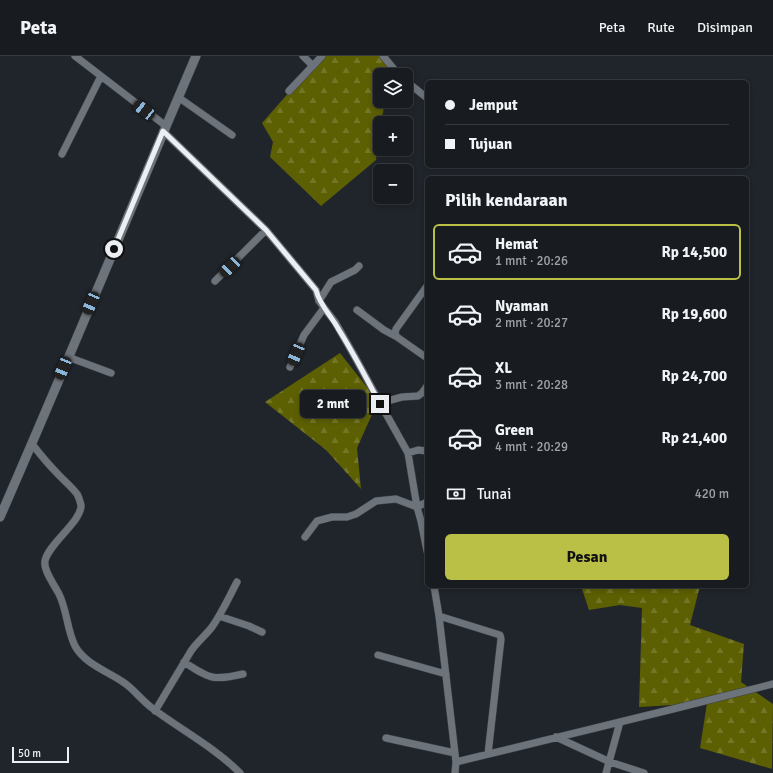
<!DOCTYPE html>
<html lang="id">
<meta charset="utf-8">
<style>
:root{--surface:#181c20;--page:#25292d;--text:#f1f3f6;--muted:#9fa1a5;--line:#363a3e;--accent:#bac045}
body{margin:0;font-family:Signika,sans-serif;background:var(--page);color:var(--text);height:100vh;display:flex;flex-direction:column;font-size:15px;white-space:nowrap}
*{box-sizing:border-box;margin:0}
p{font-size:13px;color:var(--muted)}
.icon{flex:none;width:22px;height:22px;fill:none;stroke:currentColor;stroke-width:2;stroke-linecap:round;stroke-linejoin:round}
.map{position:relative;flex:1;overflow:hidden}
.side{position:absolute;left:425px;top:120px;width:324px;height:412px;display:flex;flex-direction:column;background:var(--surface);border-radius:6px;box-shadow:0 2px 6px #0003,0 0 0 1px var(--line)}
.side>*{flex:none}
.hud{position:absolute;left:425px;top:24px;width:324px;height:88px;border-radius:6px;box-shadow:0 2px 6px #0003,0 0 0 1px var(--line);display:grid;align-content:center;height:88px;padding:0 20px;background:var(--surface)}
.fabs{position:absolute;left:373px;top:12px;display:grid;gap:8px}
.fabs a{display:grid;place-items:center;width:40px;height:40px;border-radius:6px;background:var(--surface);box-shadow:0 2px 6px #0003,0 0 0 1px var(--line);font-size:20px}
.scale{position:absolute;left:12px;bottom:10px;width:57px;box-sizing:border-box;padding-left:4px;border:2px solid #ebeff3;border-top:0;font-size:11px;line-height:14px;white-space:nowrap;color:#ebeff3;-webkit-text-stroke:3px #20252b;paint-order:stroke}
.end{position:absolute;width:18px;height:18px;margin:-9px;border:5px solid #ebeff3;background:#111;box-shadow:0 0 0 2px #111}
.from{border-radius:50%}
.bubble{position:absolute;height:28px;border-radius:6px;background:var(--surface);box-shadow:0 2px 6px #0003,0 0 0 1px var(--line);font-size:13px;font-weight:800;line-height:28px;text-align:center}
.car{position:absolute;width:12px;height:24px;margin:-12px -6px;border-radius:5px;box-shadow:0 0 3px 1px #0007;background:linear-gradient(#222 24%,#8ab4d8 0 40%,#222 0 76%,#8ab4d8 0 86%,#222 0)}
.hud b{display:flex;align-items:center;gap:14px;height:38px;font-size:15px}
.hud b+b{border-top:1px solid var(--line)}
.hud i{width:10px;height:10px;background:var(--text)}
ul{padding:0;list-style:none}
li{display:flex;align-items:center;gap:12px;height:56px;margin:0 8px 6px;padding:0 12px;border:2px solid transparent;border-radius:6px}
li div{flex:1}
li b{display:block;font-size:15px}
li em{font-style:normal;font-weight:800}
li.current{border-color:var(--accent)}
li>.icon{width:36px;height:36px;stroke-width:1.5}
h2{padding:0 20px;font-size:18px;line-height:48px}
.pay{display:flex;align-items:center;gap:10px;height:44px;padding:0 20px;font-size:15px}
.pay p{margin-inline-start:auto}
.primary-button{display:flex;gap:8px;margin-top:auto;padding:8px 20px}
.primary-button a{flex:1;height:46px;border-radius:6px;background:var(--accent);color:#111;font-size:16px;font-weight:800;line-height:46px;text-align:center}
header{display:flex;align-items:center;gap:24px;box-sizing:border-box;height:56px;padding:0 20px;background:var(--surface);border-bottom:1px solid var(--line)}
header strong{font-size:19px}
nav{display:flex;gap:22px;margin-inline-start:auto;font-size:14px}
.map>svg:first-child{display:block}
.forest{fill:url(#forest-firs)}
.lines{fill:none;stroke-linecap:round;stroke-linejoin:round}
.minor-casing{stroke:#3c4044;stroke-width:8}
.secondary-casing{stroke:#3c4044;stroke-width:10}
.minor{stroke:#6d737a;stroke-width:7}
.secondary{stroke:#6d737a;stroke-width:9}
.route{stroke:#ebeff3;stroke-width:5}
</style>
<header>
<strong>Peta</strong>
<nav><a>Peta</a><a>Rute</a><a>Disimpan</a></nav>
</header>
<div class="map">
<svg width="773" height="717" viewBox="0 0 773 717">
<defs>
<pattern id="forest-firs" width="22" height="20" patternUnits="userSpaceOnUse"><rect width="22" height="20" fill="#5c5f02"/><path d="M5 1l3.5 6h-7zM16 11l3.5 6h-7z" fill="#747627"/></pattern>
</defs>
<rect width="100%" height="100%" fill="#20252b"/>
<path class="forest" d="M321,0h58l11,8 -2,11h-8v26h5l-4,22h-1l-4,37 -55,46 -51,-49 3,-15 -11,-19z
M340,297l38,48 -21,47 4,41 -35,-39 -61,-48z
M581,530h119l-10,39 54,19 -3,38 32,22 -1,65 -72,-21 7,-45 -68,4 3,-99 -22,-3 -31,5z"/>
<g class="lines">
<g class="minor-casing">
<path id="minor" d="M75,0l91,70
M303,0l10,10
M383,0l16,19
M406,25l21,17
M289,35l33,-35
M178,41l54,38
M163,75l103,99 50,60 3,11 16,21 20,35 25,46 28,50 9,54 4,14 6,30
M62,98l39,-78
M215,225l51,-51
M427,230l-31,43 -1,5 2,3 30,21
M319,245l12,-19 24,-12 4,-4
M357,254l27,20 13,7
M68,301l43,16
M290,311l14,-32 20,-27
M380,347l22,-6 16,-1 4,-3 5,-7
M32,388c8,10 15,19 24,28 6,7 15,14 21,22 2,3 3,8 4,11 1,16 -33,39 -36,56 -2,9 10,25 14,33 8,16 8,36 16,52 10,18 32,25 48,36 11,7 18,18 29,26 29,22 62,39 88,65
M408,397l10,-3 9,1
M305,481l12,-16 15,-4h15l9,-3 20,-13 20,-2 21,8 10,-5
M434,530l5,30 17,146 -1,11
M219,560l30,10 13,6
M439,560l61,19 1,4 -13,115
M378,599l68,19
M184,606c26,17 29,19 59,12
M155,655l36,-60c6,-9 14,-15 21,-24 10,-14 17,-30 25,-45
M556,681l54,25 34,11
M386,682l69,15
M456,706l213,-52 104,-26
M606,717l14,-51"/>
</g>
<g class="secondary-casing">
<path id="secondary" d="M0,461c67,-153 130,-307 196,-461"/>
</g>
<use href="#minor" class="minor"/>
<use href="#secondary" class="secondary"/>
</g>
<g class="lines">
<path class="route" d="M114,193l49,-118 103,99 50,60c4,16 15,25 23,40 15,24 28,49 41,74"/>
</g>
</svg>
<div class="fabs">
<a><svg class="icon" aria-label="layers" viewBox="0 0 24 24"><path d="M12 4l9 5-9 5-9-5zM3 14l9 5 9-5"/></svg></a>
<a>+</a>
<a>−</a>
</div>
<div class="scale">50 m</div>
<i class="end from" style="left:114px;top:193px"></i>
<i class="end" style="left:380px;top:348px"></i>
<div class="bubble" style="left:300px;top:334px;width:66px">2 mnt</div>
<i class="car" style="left:144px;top:54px;rotate:308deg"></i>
<i class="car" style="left:230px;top:211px;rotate:226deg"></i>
<i class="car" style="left:91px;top:247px;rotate:203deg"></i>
<i class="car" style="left:296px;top:298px;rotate:203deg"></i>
<i class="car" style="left:63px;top:312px;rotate:202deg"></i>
<div class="hud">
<b><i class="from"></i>Jemput</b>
<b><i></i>Tujuan</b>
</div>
<section class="side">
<h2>Pilih kendaraan</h2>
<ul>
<li class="current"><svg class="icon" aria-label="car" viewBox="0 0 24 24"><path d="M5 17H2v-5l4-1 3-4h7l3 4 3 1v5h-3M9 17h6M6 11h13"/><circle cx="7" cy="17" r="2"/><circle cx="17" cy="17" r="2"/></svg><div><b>Hemat</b><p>1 mnt · 20:26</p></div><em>Rp 14,500</em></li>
<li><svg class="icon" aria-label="car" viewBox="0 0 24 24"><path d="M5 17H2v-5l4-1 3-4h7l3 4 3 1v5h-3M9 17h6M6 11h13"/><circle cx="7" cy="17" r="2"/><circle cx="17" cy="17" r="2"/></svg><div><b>Nyaman</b><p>2 mnt · 20:27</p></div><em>Rp 19,600</em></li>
<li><svg class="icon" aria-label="car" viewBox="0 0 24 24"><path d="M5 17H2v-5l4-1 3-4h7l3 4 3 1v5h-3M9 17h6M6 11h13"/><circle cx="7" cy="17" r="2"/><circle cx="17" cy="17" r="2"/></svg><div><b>XL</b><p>3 mnt · 20:28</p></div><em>Rp 24,700</em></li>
<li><svg class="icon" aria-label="car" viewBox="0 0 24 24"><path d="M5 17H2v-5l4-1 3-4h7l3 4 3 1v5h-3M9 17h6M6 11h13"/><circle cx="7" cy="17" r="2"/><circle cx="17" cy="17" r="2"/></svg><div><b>Green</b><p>4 mnt · 20:29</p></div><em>Rp 21,400</em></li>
</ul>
<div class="pay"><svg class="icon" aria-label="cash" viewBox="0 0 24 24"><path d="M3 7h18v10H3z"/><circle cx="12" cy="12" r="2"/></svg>Tunai<p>420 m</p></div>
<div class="primary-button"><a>Pesan</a></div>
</section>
</div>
